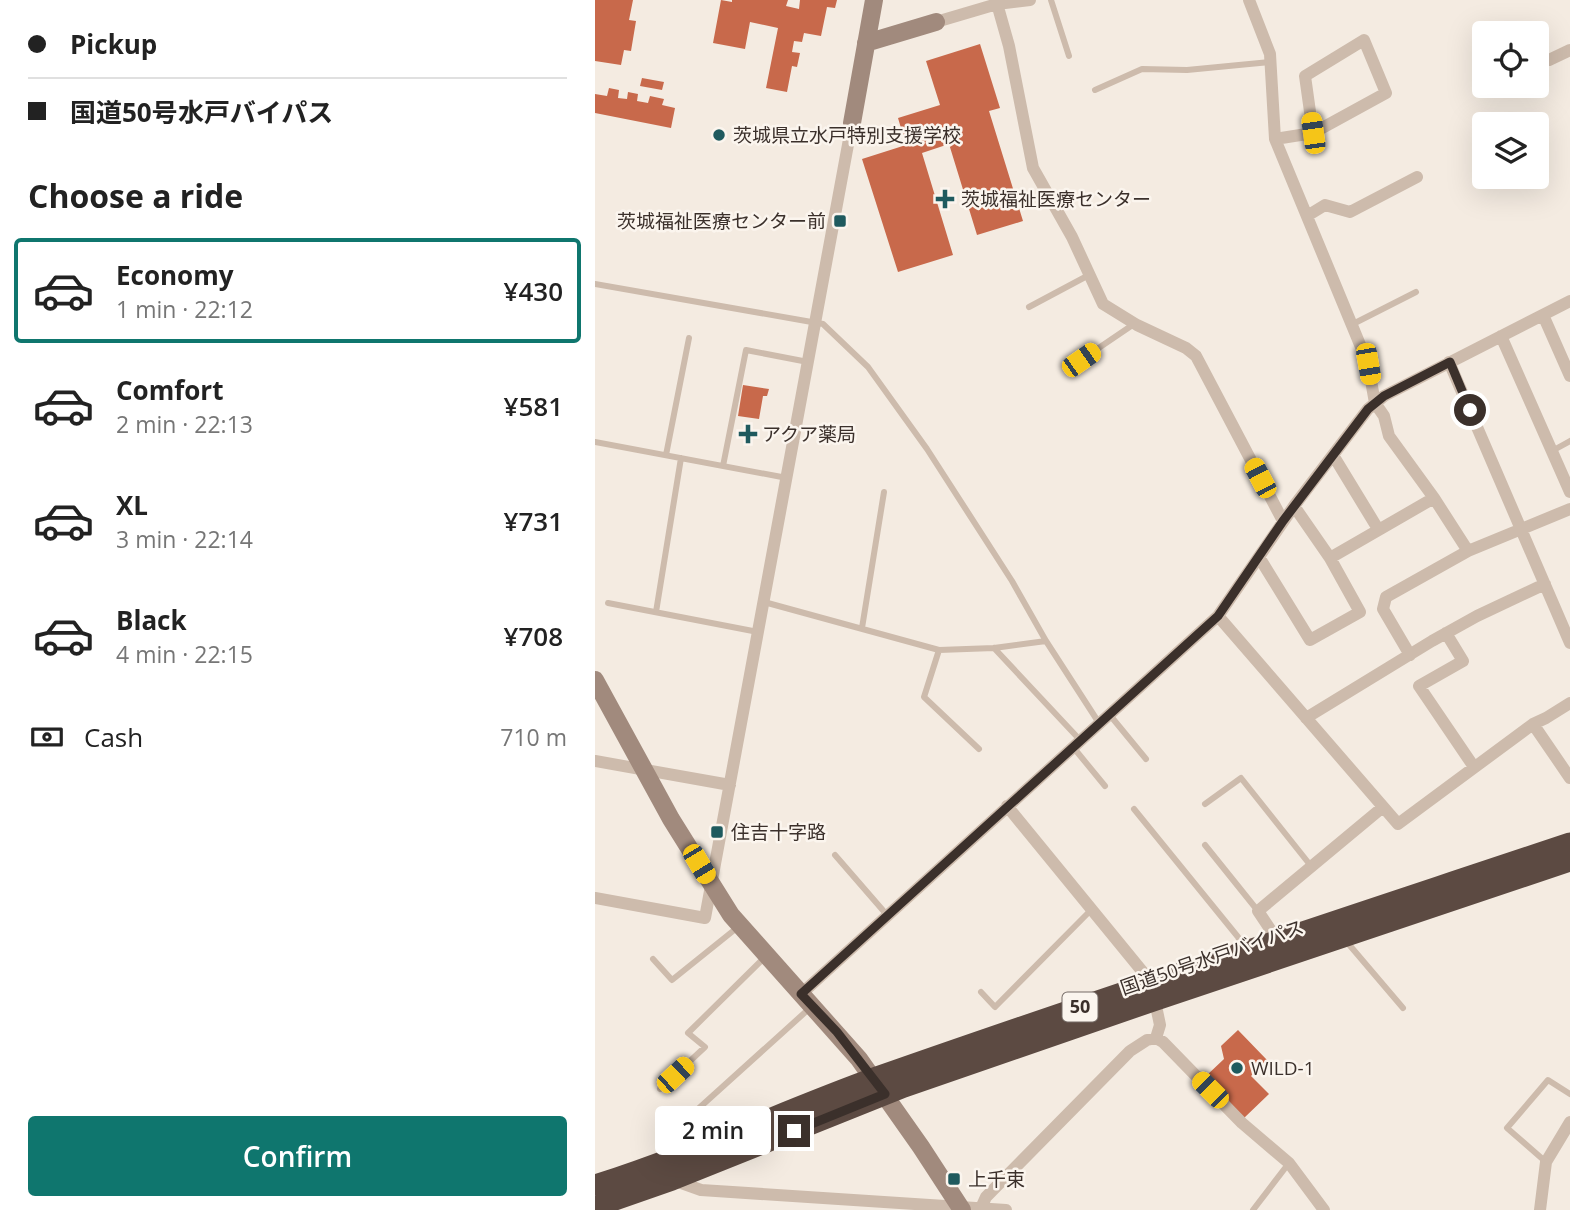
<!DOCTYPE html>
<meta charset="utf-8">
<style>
:root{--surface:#fff;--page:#f6f6f6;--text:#222;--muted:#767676;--line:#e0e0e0;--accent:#0f766e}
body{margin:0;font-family:"Open Sans","Noto Sans JP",sans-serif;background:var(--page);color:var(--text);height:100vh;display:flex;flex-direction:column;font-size:26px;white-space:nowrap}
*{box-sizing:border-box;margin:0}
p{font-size:23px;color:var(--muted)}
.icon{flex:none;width:38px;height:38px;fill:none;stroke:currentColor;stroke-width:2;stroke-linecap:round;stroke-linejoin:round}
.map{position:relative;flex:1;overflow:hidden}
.details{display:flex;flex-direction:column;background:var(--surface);width:595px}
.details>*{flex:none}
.top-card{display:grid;align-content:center;height:154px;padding:0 28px;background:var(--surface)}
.tools{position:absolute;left:877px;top:21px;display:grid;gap:14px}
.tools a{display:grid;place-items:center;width:77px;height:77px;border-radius:7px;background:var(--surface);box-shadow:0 7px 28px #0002;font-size:35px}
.end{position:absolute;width:32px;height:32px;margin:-16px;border:9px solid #3b302b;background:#fff;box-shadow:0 0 0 4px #fff}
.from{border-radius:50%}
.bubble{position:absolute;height:49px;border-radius:7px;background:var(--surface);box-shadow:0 7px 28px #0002;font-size:23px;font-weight:600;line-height:49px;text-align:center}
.car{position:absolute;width:21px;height:42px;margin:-21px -10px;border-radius:9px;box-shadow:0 0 5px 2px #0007;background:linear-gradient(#f5c518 24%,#345 0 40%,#f5c518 0 76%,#345 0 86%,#f5c518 0)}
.top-card b{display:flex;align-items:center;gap:24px;height:66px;font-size:26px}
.top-card b+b{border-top:2px solid var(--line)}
.top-card i{width:18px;height:18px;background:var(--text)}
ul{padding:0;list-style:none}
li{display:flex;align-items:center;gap:21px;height:105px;margin:0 14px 10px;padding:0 14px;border:4px solid transparent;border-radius:7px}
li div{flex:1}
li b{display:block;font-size:26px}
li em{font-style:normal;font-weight:600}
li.active{border-color:var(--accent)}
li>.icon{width:63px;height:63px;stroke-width:1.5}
h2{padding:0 28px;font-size:32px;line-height:84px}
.pay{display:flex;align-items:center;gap:18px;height:77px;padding:0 28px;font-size:26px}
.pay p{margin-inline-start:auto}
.cta{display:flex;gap:14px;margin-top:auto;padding:14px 28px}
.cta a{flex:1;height:80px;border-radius:7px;background:var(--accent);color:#fff;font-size:28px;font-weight:600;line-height:80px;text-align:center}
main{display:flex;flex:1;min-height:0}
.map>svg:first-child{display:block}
.building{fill:#c8694b}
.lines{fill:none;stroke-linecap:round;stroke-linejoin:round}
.lane{stroke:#cdbbac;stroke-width:6}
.street{stroke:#cdbbac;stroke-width:12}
.secondary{stroke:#a18a7d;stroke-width:18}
.highway{stroke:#5c4a42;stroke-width:21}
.route{stroke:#3b302b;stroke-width:9}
.poi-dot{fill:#1f5a5e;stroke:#fbf5ee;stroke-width:2.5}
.labels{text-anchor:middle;stroke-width:5;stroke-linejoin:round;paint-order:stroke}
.shield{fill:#fbf5ee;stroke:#756b66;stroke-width:2}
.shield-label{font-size:18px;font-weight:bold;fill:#3b302b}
.poi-label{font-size:19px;fill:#3b302b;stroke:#fbf5ee;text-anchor:start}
.street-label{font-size:19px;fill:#3b302b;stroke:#fbf5ee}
</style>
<main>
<section class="details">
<div class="top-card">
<b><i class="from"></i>Pickup</b>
<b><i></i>国道50号水戸バイパス</b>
</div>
<h2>Choose a ride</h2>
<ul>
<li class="active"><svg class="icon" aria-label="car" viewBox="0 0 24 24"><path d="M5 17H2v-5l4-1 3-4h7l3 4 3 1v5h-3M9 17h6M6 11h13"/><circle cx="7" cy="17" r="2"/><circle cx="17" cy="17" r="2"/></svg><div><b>Economy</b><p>1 min · 22:12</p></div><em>¥430</em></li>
<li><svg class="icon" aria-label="car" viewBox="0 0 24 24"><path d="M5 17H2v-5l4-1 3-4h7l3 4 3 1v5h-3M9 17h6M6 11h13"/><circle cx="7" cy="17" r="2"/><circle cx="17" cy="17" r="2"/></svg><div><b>Comfort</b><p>2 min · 22:13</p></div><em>¥581</em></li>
<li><svg class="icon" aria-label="car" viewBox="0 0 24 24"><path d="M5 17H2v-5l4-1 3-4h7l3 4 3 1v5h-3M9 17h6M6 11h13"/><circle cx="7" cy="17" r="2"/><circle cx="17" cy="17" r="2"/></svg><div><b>XL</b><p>3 min · 22:14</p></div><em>¥731</em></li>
<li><svg class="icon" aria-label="car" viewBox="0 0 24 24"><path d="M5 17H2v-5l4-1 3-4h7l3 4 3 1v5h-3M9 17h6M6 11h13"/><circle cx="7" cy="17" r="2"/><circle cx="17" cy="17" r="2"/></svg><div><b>Black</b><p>4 min · 22:15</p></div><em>¥708</em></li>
</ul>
<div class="pay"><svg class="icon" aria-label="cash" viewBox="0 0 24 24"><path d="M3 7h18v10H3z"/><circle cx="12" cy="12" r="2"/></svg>Cash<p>710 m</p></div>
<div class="cta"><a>Confirm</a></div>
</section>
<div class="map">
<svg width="975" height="1210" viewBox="0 0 975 1210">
<rect width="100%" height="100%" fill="#f4ebe1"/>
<path class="building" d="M0,0h38l-4,20 7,1 -5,30 -7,-1 -3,15 -26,-4z
M126,0l11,2v-2h56l-2,6 13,3 1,-9h37l-2,8 -8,-1 -6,29 -17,-3 -2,9 -8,-1 -2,11 8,1 -3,14 -5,-1 -5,26 -21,-4 12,-60 -28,-6 -5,27 -32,-6z
M385,44l20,64 -11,3 34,110 -46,14 -28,-91 -27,9 31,102 -55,17 -36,-113 44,-14 -8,-27 42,-13 -14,-44z
M47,78l22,4 -2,8 -22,-4z
M14,88l10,2 -1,8 9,1 1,-7 10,2 -1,7 11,2 2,-7 14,3 -2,6 13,3 -4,20 -76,-15v-19l12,2z
M148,385l26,4 -2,7h-4l-4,23 -21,-3z
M643,1030l29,30 -16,16 18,18 -25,24 -38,-42 18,-17 -3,-13z"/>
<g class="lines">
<path class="lane" d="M456,0l18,56
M500,90l47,-21 45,1 83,-8
M0,284l228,40 45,43 59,82 85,132 34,60 53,82
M434,307l60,-32
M756,325l65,-33
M486,360l53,-36
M0,442l192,36
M957,451l18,-10
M71,455l23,-117
M128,466l23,-116 62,12
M169,602l175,48 55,-2 52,-7
M13,603l150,29
M61,612l25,-154
M267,628l22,-136
M399,648l87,93
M344,650l-15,47 55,52
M514,714l37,45
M478,747l32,39
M610,804l36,-26 70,88
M539,809l104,128 4,10
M610,845l53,66
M240,855l52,60
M751,941l57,67
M58,959l19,21 66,-53
M386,992l14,15 96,-97
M65,1089l45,-42 -17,-14 77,-76
M93,1118l123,-111
M951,1162l-39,-34 41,-48 22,14
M658,1210l36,-47"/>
<path class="street" d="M401,0l13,46 24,122 39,69 31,67 34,21 49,23 10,8 87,165
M654,0l21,54 5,85 93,225 7,39 9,13 5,20 45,62 34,53
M341,22l61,-18 33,-4
M954,60l21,-10
M680,139l38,-6 73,-40 -22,-53 -59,36 8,57
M712,216l18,-11 25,7 67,-35
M948,315l27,61
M906,336l69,156
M854,362l121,281
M738,455l45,74
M664,557l51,83 50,-28 -30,-54 -36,-52
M735,558l104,-60
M623,616l180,208 135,-100 13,-6 24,-15
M851,633l17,28 -44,25 55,81
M815,655l-27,-46 3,-12 82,-46 102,-42
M711,718l126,-77 45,-25 68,-32
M938,724l37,54
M0,761l135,24
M412,806l144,176 9,43 -4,13
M0,898l110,20 147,-795
M678,942l-3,-13 -12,-18 125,-104
M206,994l417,-378 76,-110 74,-97 16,-13 186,-95
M78,1180l28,10 305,20
M386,1208l5,-11 144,-146 17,-11 9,-2 7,4 79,81 47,40 35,47
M945,1210l6,-48 24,-40"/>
<path class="secondary" d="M271,43l70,-21
M257,123l22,-123
M0,680l76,139 60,96 128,144 62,88 41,63"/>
<path class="highway" d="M0,1185c96,-30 187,-74 282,-108 230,-81 462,-157 693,-234
M0,1207l77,-27 232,-93 252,-87 414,-139"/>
</g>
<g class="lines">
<path class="route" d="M199,1131l91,-37 -48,-62 -36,-38 417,-378 65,-95 85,-112 16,-13 66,-34 20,48"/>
</g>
<g class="poi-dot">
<circle cx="124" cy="135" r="7"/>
<path d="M346.5 188.5h7v7h7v7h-7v7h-7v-7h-7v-7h7z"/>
<rect x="238" y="214" width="14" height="14" rx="3.5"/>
<path d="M149.5 423.5h7v7h7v7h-7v7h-7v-7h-7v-7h7z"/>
<rect x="115" y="825" width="14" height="14" rx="3.5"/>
<circle cx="642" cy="1068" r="7"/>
<rect x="352" y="1172" width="14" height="14" rx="3.5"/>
</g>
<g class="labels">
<rect class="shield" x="467.5" y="992.5" width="35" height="29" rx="5"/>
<g class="shield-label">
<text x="485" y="1013">50</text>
</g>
<g class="poi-label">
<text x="138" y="142">茨城県立水戸特別支援学校</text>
<text x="366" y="206">茨城福祉医療センター</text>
<text x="231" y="228" text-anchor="end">茨城福祉医療センター前</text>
<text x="167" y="441">アクア薬局</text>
<text x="136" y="839">住吉十字路</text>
<text x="656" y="1075">WILD-1</text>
<text x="373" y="1186">上千束</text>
</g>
<g class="street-label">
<text transform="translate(617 957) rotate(-19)" y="7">国道50号水戸バイパス</text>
</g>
</g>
</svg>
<div class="tools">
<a><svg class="icon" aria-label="locate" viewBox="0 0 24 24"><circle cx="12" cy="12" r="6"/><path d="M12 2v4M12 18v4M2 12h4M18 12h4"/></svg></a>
<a><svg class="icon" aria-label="layers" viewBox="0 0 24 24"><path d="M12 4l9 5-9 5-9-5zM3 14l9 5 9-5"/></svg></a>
</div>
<i class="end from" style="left:875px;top:410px"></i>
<i class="end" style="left:199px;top:1131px"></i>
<div class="bubble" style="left:60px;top:1106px;width:116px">2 min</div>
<i class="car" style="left:718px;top:133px;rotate:352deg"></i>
<i class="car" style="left:486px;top:360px;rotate:55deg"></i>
<i class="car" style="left:773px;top:364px;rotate:170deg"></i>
<i class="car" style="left:665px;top:478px;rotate:332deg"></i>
<i class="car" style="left:104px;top:864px;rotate:149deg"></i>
<i class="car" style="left:80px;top:1075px;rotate:47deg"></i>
<i class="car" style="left:615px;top:1090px;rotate:315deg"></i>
</div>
</main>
